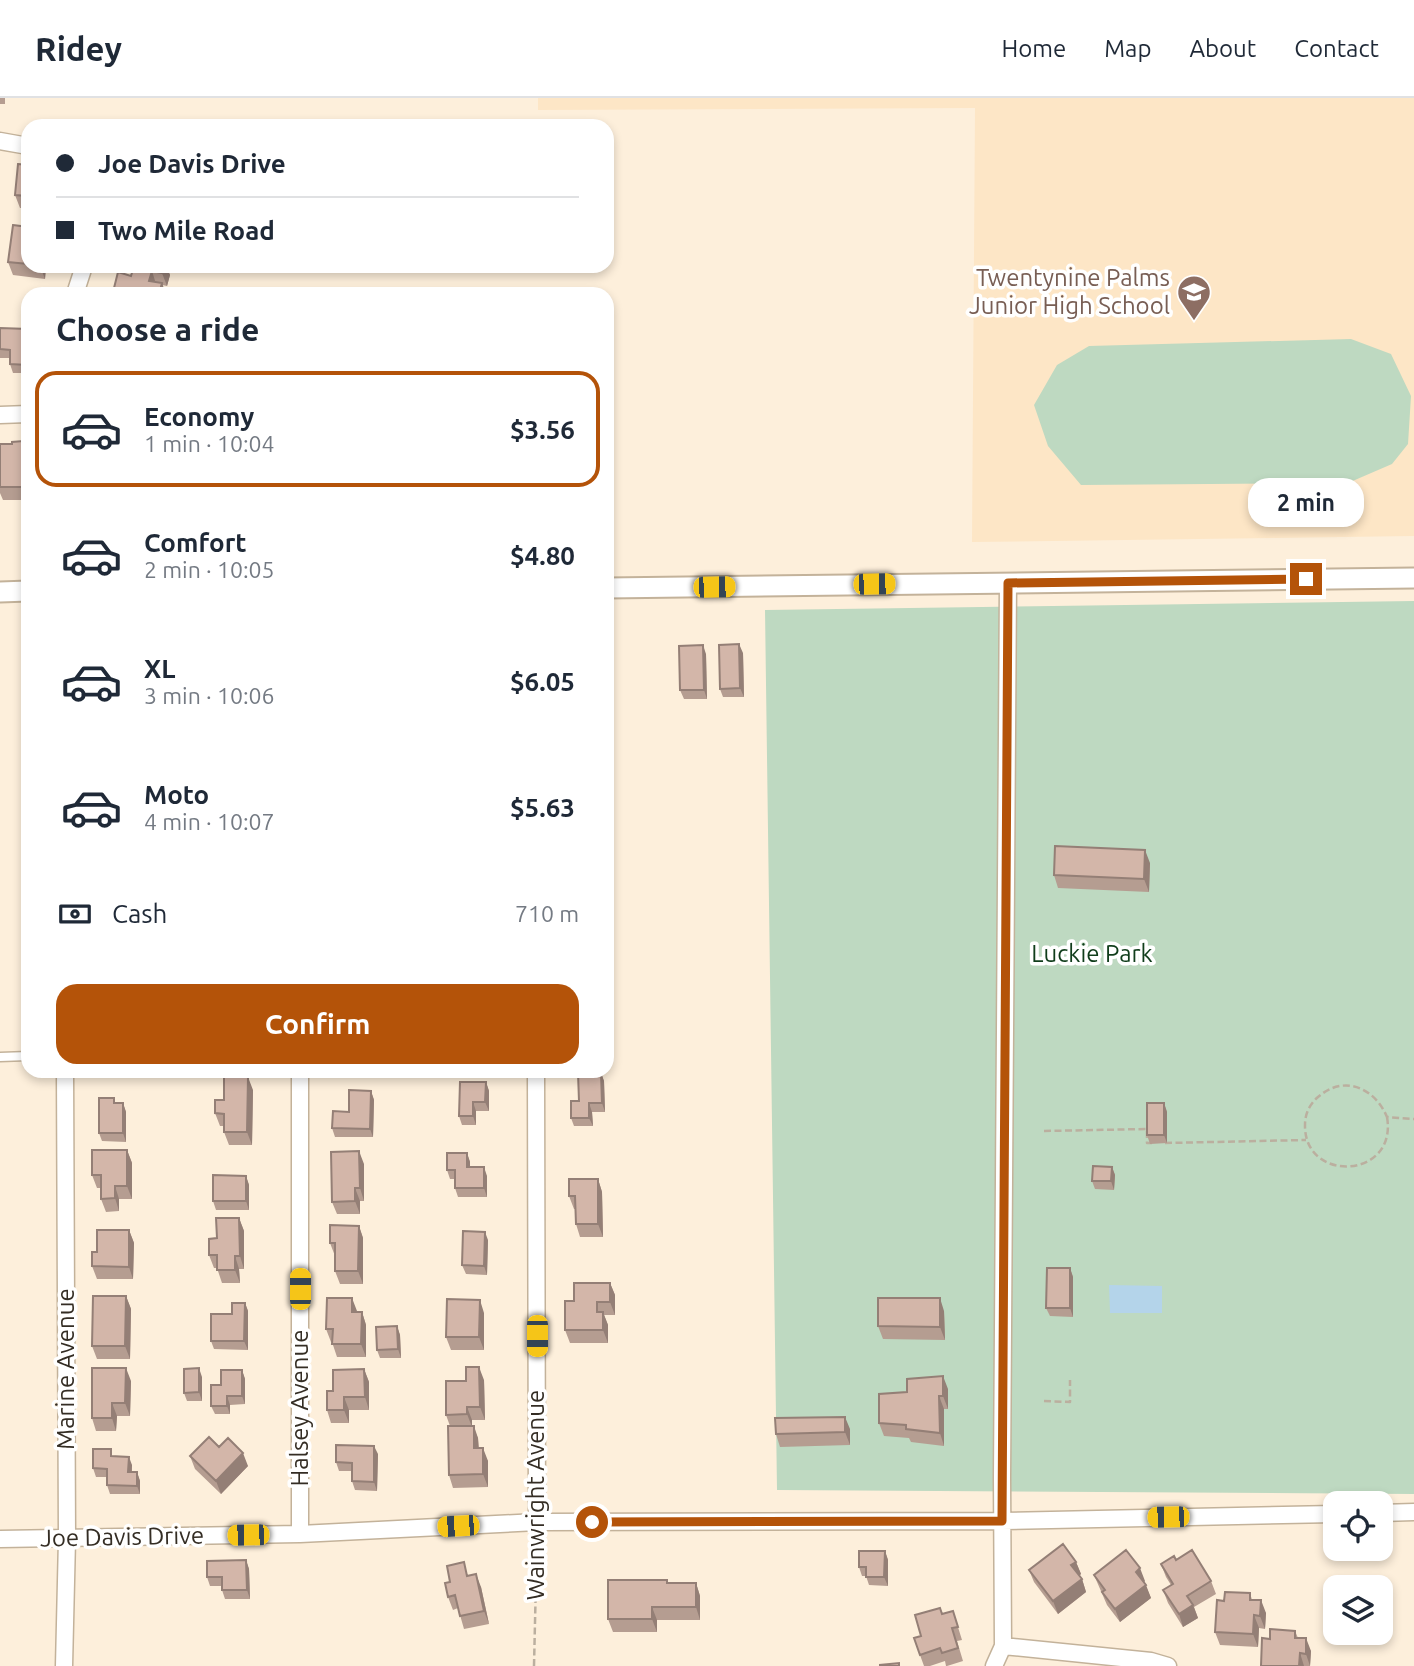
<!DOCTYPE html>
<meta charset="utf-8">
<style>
:root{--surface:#fff;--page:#f6f6f7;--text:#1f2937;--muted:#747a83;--line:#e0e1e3;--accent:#b45309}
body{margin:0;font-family:Ubuntu,sans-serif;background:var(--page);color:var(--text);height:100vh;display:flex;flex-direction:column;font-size:26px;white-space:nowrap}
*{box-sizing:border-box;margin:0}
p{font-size:23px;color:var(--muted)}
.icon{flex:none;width:38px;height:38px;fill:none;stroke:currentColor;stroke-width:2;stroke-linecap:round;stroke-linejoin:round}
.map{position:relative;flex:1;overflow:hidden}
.drawer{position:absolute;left:21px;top:189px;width:593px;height:791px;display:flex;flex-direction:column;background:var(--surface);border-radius:21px;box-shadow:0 4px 10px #0003}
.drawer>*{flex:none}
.guide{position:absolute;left:21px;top:21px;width:593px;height:154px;border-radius:21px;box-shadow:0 4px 10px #0003;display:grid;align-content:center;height:154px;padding:0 35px;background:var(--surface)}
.controls{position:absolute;left:1323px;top:1393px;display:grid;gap:14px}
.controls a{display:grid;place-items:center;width:70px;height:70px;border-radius:14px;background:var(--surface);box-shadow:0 4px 10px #0003;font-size:35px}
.end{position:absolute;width:32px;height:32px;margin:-16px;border:9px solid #b45309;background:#fff;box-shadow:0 0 0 4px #fff}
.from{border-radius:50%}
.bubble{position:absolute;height:49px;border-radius:21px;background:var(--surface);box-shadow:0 4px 10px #0003;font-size:23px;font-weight:700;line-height:49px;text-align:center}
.car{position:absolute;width:21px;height:42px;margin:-21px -10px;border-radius:9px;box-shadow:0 0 5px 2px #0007;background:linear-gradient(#f5c518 24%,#345 0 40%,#f5c518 0 76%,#345 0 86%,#f5c518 0)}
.guide b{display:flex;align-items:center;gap:24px;height:66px;font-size:26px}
.guide b+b{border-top:2px solid var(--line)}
.guide i{width:18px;height:18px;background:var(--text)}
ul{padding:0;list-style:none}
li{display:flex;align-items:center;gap:21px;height:116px;margin:0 14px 10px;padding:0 21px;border:4px solid transparent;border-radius:21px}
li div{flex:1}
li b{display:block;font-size:26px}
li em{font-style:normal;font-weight:700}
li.on{border-color:var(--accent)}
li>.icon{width:63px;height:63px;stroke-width:1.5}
h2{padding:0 35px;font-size:32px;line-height:84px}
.pay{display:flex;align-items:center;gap:18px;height:77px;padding:0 35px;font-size:26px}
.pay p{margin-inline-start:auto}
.button{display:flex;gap:14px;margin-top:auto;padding:14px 35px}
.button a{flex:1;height:80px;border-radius:21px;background:var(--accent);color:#fff;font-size:28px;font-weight:700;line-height:80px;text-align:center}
header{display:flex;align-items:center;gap:42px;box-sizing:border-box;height:98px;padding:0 35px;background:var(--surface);border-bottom:2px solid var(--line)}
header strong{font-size:33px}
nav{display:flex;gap:38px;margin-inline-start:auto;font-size:24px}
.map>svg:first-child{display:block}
.built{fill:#fde6c6}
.green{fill:#bed9c1}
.water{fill:#b4d4ea}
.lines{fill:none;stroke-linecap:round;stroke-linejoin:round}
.service-casing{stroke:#c3b29a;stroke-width:11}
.minor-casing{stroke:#c3b29a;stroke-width:19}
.tertiary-casing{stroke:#c3b29a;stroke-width:23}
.path{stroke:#bbaf9f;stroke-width:2.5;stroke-dasharray:7 3.5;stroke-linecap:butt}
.service{stroke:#fff;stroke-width:8}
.minor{stroke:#fff;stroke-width:16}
.tertiary{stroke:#fff;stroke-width:19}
.wall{fill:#b59d91}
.shaded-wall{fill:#947f76}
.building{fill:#d3b6a9;stroke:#947f76;stroke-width:2}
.route{stroke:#b45309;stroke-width:9}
.labels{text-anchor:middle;stroke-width:7;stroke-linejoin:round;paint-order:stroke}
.education-label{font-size:24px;fill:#785e54;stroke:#fff;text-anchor:end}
.park-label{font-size:24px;fill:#103d1b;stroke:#fff}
.street-label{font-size:24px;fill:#342d24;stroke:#fff}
</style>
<header>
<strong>Ridey</strong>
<nav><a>Home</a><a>Map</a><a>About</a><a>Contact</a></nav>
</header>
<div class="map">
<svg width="1414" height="1568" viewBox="0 0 1414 1568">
<rect width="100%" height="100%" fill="#fdefdb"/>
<path class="built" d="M538,0h876v438l-442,6 3,-434 -437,2z"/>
<path class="green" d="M1351,241l40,15 20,42 -3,48 -16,20 -44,19 -267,2 -33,-39 -14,-41 23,-40 32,-19z
M1414,503v893l-637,-4 -12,-880z"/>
<path class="water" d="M1109,1187l53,1v27h-52z"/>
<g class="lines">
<g class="service-casing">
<path id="service" d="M0,959l28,-1"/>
</g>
<g class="minor-casing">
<path id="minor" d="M0,43l28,5
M75,196l9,-28
M0,317l28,-1
M300,973v463
M536,973l1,451
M1381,1415l33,-1
M0,1441l300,-5 237,-12 465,-1 333,-7
M1003,1548l148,15 17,5
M64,1568l3,-127 -2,-468
M994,1568l9,-20 -1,-168 6,-895"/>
</g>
<g class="tertiary-casing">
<path id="tertiary" d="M607,490l807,-10
M0,494l28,-1"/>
</g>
<path class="path" d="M1387,1019c11,62 -83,67 -82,8 0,-11 4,-20 13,-28 26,-23 57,-9 69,20l27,2
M1044,1033l103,-2v14h5
M1165,1045l141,-3
M1044,1303l26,1v-22
M534,1568l3,-130"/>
<use href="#service" class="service"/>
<use href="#minor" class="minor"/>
<use href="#tertiary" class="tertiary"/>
</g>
<path class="wall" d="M0,0h5v6h-5z
M28,67v53l-2,-7v-3h-6l-5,-13z
M28,129v39h18l-1,13 -32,-4 -5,-13z
M134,168h32l4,9 -3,11 -5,-1 4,9h-52l-1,-2 18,-16z
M0,230l28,1v44h-15l-3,-9v-6h-10z
M23,343l4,13 1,46h-25l-3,-7v-49h12z
M743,555l1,44h-21l-3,-8z
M706,556l1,45h-23l-4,-9z
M1150,765l-1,29 -91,-4 -4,-13z
M97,973h20l-1,6h-17z
M601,975l3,8 1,31h-13l1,14h-19l-3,-8 8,-17z
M486,984l3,9v20h-13v14h-14l-3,-9z
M253,992l-1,55h-23l-5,-13v-6h-4l-5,-13 9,-13z
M371,993l3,9 -1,37h-38l-3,-9z
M115,1005h8l3,9v30l-24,-1 -3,-8z
M1164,1005l3,9v31l-17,1 -3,-9z
M127,1052l5,13v36h-13v12l-13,1 -5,-13v-11h-4l-5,-13z
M467,1055l3,9v5l17,9v21h-29l-3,-9v-9h-5l-3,-9z
M364,1066v37h-4v13h-23l-5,-12z
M1112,1069l3,8 -1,15 -19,-1 -3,-8z
M246,1078l3,9v25h-33l-3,-9z
M598,1081l4,13 1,45h-23l-4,-13 -1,-15h-1l-5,-13z
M239,1120l5,13v38h-5l1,14h-18l-5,-15h-3l-5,-13 8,-17z
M359,1128l4,12v46h-23l-5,-13v-15l-5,-13z
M129,1132l5,13 -1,36h-36l-5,-13 5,-14z
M488,1142l-1,35 -21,-1 -4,-9z
M1070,1170l3,9v40l-23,-1 -4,-8z
M610,1185l5,12v20h-11l4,10v18h-38l-5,-13 9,-29z
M126,1198l5,13 -1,50h-33l-5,-13z
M245,1205l3,8v39l-34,-1 -3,-8z
M944,1213l1,29 -62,-1 -5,-13z
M357,1214h5l4,13v32h-29l-5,-15h-1l-5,-13z
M484,1215v37h-33l-5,-13z
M397,1228l3,9 1,23h-21l-3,-8z
M364,1271l5,13v28h-20v13h-18l-4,-13 6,-19z
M242,1272l3,9v25l-15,1v9h-15l-4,-8 10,-21z
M202,1279v24h-15l-3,-8z
M484,1282l1,40h-13v6l6,12 1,10 9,13v26l-35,1 -4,-13 1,-49 -4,-11z
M131,1283l-1,35h-13l-1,15h-20l-4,-13z
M948,1291v20h-4v37l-33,-4 -2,-4 -25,-2 -5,-13 28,-31z
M850,1331v16l-70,2 -4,-13z
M219,1349l29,19 -27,28 -26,-25 -5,-13z
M378,1356l-1,37 -22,-1 -3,-9v-10h-13l-3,-9z
M113,1358l19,9v7h5l3,9v13h-30l-3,-9v-8h-11l-3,-9z
M885,1453l3,9v26l-19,-1 -3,-9h-4l-3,-9z
M246,1462l3,9 1,30h-25l-3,-9v-4h-12l-3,-9z
M1176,1462l35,21 5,13 -22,13 4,11 -15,9 -15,-24 -5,-13 8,-5 -5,-8 -5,-13z
M1076,1464l5,12 -2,2 3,3 4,13 -28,22 -24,-32 -5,-12z
M1094,1477l51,6 -1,1 7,16 -31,24 -13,-17z
M469,1478l12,11 8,37 -25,5 -6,-21 -5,2 -5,-13 2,-15z
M667,1482l1,3h28l4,13v24h-43v12h-44l-5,-13z
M1250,1495l2,7 14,13 -1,16 -6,-1 -1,19 -38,-2 -5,-13 9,-31z
M953,1513l9,29 -5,1 6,20 -16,5h-1l-1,-5 -15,5h-6l-4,-11 1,-19 21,-22z
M1295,1533l3,7 13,13 -1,15h-49l9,-27z"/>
<path class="shaded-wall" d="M40,168h6l-1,13z
M164,168h2l4,9 -3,11 -5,-13z
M152,173l4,13 -7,-3z
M162,185l4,11h-7z
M23,343l4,13 1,44 -4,-11z
M739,546l4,9 1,44 -4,-9z
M703,547l3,9 1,45 -3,-9z
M1145,752l5,13 -1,29 -5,-13z
M601,975l3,8 1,31 -3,-9z
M248,979l5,13 -1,55 -5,-13z
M486,984l3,9v20l-4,-9z
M371,993l3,9 -1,37 -3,-8z
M473,1004l3,9v14l-3,-9z
M123,1005l3,9v30l-3,-9z
M589,1005l3,9 1,14 -4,-8z
M1164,1005l3,9v31l-3,-8z
M127,1052l5,13v36l-5,-13z
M359,1053l5,13v37l-4,-13z
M467,1055l3,9v14l-3,-9z
M484,1069l3,9v21l-3,-9z
M1112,1069l3,8 -1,15 -3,-9z
M246,1078l3,9v25l-3,-9z
M598,1081l4,13 1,45 -5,-13z
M115,1088l4,13v12l-4,-13z
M355,1090l5,13v13l-5,-13z
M239,1120l5,13v38l-4,-13z
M359,1128l4,12v46l-5,-13z
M129,1132l5,13 -1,36 -4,-12z
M485,1134l3,8 -1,35 -3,-9z
M235,1158l4,13 1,14 -5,-13z
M1070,1170l3,9v40l-3,-9z
M610,1185l5,12v20l-5,-13z
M126,1198l5,13 -1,50 -5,-13z
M352,1200l5,13 -1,14 -4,-13z
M940,1200l4,13 1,29 -5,-13z
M480,1202l4,13v37l-5,-13z
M245,1205l3,8v39l-4,-9z
M362,1214l4,13v32l-5,-13z
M603,1214l5,13v18l-5,-13z
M397,1228l3,9 1,23 -3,-9z
M479,1269l5,13 1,40 -5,-13z
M126,1270l5,13 -1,35 -5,-13z
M199,1270l3,9v24l-3,-9z
M364,1271l5,13v28l-4,-13z
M242,1272l3,9v25l-3,-8z
M943,1278l5,13v20l-5,-13z
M227,1298l3,9v9l-3,-8z
M939,1298l5,13v37l-4,-13z
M344,1299l5,13v13l-5,-13z
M112,1305l5,13 -1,15 -4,-13z
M467,1309l5,13v7l-5,-13z
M845,1319l5,12v16l-5,-13z
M474,1328l4,12 1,23 -5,-13z
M374,1348l4,8 -1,37 -3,-9z
M483,1350l5,13v26l-5,-13z
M243,1355l5,13 -27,28 -5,-13z
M129,1359l3,8 -1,16 -3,-9z
M137,1374l3,9v13l-3,-8z
M885,1453l3,9v26l-4,-9z
M246,1462l3,9 1,30 -3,-9z
M1076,1464l5,12 -5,4 -5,-13z
M1140,1470l5,13 -4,4 -5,-13z
M476,1476l5,13 8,37 -5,-13z
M1082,1481l4,13 -28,22 -5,-13z
M696,1485l4,13v24l-4,-13z
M1146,1487l5,13 -31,24 -5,-13z
M1261,1502l5,13 -1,16 -5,-13z
M1193,1507l5,13 -15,9 -4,-13z
M652,1509l5,13v12l-5,-13z
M1254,1517l5,13 -1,19 -5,-13z
M1306,1540l5,13 -1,15 -4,-12z
M1300,1555l4,13h-5z"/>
<path class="building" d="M18,66l10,1v46h-2l1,-15 -12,-1z
M13,127l15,2v37l-20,-2z
M134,168h30l-2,7 -10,-2 -3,10 13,2 -3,11h-39l-7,-2 5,-20 13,4z
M0,230l28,1v36l-18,-1v-14l-10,-1z
M23,343l1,46h-24v-43h12v-2z
M739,546l1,44 -20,1 -1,-44z
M703,547l1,45h-24l-1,-44z
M1055,748l90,4 -1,29 -90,-4z
M578,975h23l1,30h-13v15h-18v-17h8z
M224,979h24l-1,55h-23v-18l-9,-1v-13h9z
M460,984h26l-1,20h-12v14h-14z
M349,992l22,1 -1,38 -38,-1 1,-17 16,1z
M99,1000h15v5h9v30h-24z
M1147,1005h17v32h-17z
M92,1052h35v36h-12v12l-14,1v-24h-9z
M359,1053l1,37h-5v13l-23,1 -1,-50z
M447,1055h20v14h17v21h-29v-18h-8z
M1093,1068l19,1 -1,14h-19z
M213,1077l33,1v25h-33z
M569,1081h29v45h-22l-1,-28h-6z
M216,1120h23l1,38h-5v14h-18v-15h-8v-16l8,-1z
M330,1127l29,1 -1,45h-23v-28h-5z
M97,1132h32v37l-37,-1v-14h5z
M463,1133l22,1 -1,34 -22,-1z
M1047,1170h23v40h-24z
M574,1185h36v19h-13v10h6v18h-38v-29h9z
M93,1198h33l-1,50h-33z
M327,1200h25v14h10l-1,32h-29l1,-15h-7z
M878,1200h62v29l-62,-1z
M447,1201l33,1 -1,37h-33z
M232,1205h13l-1,38h-33v-27h21z
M397,1228l1,23 -21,1 -1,-23z
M466,1269h13l1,40h-13v7l-21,1v-34h20z
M92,1270h34l-1,35h-13v15h-20z
M199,1270v24l-15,1v-24z
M364,1271l1,28h-21v13h-17v-19h6v-21z
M221,1272h21v26h-15v10h-16v-21h10z
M943,1278v20h-4l1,37 -34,-4v-4l-27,-2v-29l28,-2v-13z
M845,1319v15l-69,2 -1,-16z
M448,1328h26v22h9v26l-34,1z
M209,1339l10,10 9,-9 15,15 -27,28 -26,-25z
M336,1347l38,1v36l-22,-1v-18l-16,-1z
M93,1351h18v7l18,1 -1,15h9v14l-30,-1v-16l-14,-1z
M1063,1446l13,18 -5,3 11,14 -29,22 -24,-31z
M1126,1452l14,18 -4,4 10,13 -31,24 -13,-17 3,-2 -11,-15z
M1192,1452l19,31 -24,15 6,9 -14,9 -16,-24 10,-6 -12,-20 13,-8 2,4z
M859,1453h26l-1,26h-18v-10h-7z
M246,1462l1,30h-25v-13h-15v-16z
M464,1464l3,14 9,-2 8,37 -24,5 -5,-21 -7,2 -3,-14 5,-1 -3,-16z
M608,1482h59v3h29v24h-44v12h-44z
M1225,1494l25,1v7h11l-1,16 -6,-1 -1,19 -38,-2 2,-32 7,1z
M940,1510l2,6 11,-3 5,16 -6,1 6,20 -16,5 -2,-5 -20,7 -6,-17 7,-2 -6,-21z
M1270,1531l25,2v7h11v16l-6,-1 -1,13h-38l1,-28 8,1z
M899,1565v3h-19v-1z"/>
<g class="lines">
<path class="route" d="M592,1424l410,-1 6,-938 298,-4"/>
</g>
<defs>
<g id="school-pin" transform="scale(1.75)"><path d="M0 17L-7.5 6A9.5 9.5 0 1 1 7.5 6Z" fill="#8d6e63" stroke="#fff"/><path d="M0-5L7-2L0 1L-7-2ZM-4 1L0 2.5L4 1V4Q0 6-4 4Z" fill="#fff"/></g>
</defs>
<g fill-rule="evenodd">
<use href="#school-pin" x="1194" y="194"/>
</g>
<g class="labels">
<g class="education-label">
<text x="1170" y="188">Twentynine Palms<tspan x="1170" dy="28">Junior High School</tspan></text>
</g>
<g class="park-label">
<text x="1092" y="864">Luckie Park</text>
</g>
<g class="street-label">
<text transform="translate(66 1271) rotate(-90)" y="8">Marine Avenue</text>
<text transform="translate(300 1310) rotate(-90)" y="8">Halsey Avenue</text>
<text transform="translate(536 1397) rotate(-90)" y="8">Wainwright Avenue</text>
<text transform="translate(122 1439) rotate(-1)" y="8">Joe Davis Drive</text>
</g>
</g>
</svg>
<div class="controls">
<a><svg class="icon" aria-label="locate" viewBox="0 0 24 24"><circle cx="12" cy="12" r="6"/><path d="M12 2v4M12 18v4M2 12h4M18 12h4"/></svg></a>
<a><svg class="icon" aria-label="layers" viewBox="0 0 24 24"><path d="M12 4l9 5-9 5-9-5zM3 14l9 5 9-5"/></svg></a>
</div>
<i class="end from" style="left:592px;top:1424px"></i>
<i class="end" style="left:1306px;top:481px"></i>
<div class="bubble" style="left:1248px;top:380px;width:116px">2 min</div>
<i class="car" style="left:874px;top:486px;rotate:89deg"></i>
<i class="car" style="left:714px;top:489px;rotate:89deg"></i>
<i class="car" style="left:300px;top:1191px;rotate:0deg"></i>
<i class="car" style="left:537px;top:1238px;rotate:180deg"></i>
<i class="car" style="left:1168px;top:1419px;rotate:269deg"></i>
<i class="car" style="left:458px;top:1428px;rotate:267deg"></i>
<i class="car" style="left:248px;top:1437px;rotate:269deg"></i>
<div class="guide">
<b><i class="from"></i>Joe Davis Drive</b>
<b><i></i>Two Mile Road</b>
</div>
<section class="drawer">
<h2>Choose a ride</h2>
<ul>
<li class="on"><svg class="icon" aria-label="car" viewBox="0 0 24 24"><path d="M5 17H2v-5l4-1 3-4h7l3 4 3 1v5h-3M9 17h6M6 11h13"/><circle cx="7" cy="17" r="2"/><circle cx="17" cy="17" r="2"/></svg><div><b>Economy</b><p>1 min · 10:04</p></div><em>$3.56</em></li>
<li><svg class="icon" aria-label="car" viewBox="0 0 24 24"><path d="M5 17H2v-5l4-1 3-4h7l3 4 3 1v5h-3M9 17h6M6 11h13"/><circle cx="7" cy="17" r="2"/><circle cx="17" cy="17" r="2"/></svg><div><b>Comfort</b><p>2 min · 10:05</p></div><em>$4.80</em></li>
<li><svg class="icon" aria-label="car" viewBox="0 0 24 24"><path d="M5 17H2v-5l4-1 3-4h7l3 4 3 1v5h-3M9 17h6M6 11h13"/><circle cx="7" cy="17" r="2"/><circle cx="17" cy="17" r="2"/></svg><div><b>XL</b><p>3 min · 10:06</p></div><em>$6.05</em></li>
<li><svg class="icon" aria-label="car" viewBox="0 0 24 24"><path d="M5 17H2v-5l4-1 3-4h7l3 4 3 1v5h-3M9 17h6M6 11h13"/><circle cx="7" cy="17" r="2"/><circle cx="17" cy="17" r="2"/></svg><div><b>Moto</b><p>4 min · 10:07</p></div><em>$5.63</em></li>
</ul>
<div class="pay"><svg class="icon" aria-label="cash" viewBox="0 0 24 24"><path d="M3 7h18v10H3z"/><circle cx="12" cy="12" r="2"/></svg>Cash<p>710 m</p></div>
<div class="button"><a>Confirm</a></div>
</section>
</div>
